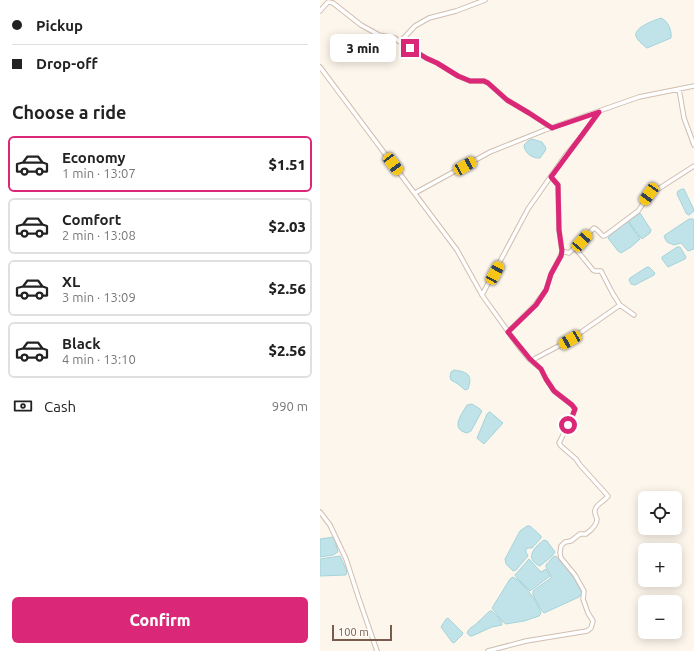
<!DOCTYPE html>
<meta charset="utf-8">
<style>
:root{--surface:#fff;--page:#f2f2f2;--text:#222;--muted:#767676;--line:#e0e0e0;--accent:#db2777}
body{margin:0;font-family:Ubuntu,sans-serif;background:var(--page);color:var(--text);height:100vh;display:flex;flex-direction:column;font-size:15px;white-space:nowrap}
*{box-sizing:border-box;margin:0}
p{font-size:13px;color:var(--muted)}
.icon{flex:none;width:22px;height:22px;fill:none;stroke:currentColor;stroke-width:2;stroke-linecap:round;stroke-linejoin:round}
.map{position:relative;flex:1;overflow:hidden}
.drawer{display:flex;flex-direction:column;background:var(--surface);width:320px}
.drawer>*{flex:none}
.hud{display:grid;align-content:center;height:88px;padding:0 12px;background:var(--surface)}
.tools{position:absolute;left:318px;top:491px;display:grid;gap:8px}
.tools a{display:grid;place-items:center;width:44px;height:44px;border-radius:6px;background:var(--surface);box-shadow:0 2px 10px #0003;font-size:20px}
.scale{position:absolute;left:12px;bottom:10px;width:60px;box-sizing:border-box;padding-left:4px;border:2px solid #7a5c4d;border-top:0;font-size:11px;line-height:14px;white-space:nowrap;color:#7a5c4d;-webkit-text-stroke:3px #fffaf3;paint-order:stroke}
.end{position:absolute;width:18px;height:18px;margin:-9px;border:5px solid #db2777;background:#fff;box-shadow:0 0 0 2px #fff}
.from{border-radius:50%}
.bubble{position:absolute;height:28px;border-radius:6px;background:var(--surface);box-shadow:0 2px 10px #0003;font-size:13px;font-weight:800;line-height:28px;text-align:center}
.car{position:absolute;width:12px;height:24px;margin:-12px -6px;border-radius:5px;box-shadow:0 0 3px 1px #0007;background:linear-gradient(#f5c518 24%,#345 0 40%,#f5c518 0 76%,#345 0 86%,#f5c518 0)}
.hud b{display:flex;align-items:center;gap:14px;height:38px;font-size:15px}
.hud b+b{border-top:1px solid var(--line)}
.hud i{width:10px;height:10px;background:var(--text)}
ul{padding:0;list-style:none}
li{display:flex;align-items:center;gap:12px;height:56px;margin:0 8px 6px;padding:0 4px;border:2px solid var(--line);border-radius:6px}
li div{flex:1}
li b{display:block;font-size:15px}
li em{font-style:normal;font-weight:800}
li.current{border-color:var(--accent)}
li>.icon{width:36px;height:36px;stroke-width:1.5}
h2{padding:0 12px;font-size:18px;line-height:48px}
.pay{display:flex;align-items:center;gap:10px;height:44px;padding:0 12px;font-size:15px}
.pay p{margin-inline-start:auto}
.action{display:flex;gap:8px;margin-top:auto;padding:8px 12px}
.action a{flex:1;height:46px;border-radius:6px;background:var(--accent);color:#fff;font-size:16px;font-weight:800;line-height:46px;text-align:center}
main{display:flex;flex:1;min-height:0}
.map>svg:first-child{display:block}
.water{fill:#bfe3e8;stroke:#a5d3da}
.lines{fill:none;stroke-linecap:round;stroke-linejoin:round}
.street-casing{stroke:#d1beb0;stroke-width:5.5}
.street{stroke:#fff;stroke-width:3.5}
.route{stroke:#db2777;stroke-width:5}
</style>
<main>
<section class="drawer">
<div class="hud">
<b><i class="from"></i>Pickup</b>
<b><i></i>Drop-off</b>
</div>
<h2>Choose a ride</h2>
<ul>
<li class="current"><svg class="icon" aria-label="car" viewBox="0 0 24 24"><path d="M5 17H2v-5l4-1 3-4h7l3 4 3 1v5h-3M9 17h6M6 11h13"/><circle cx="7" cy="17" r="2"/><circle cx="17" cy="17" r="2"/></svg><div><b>Economy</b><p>1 min · 13:07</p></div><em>$1.51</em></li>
<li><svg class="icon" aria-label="car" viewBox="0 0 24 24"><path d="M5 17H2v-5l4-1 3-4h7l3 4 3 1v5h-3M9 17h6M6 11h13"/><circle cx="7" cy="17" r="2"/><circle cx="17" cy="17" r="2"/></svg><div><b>Comfort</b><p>2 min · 13:08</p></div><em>$2.03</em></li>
<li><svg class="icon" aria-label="car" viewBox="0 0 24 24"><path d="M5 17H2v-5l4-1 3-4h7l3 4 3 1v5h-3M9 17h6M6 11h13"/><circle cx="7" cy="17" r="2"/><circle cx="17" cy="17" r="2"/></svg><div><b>XL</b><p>3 min · 13:09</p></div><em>$2.56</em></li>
<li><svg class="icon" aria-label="car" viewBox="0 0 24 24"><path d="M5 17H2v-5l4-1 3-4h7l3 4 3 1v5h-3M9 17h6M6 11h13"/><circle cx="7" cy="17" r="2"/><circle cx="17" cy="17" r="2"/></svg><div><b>Black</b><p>4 min · 13:10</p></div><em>$2.56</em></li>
</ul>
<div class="pay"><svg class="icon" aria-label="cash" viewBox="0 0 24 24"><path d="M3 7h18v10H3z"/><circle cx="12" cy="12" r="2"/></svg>Cash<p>990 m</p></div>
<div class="action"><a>Confirm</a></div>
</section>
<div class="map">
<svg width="374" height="651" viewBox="0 0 374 651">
<rect width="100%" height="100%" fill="#fdf6ec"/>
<path class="water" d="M341,18c7,3 11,12 10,20l-24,10c-4,-3 -13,-10 -11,-15 2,-7 19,-13 25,-15z
M212,139l10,3 4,6 -1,3 -5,7c-7,1 -16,-5 -16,-13l4,-4z
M362,189h2l10,21 -1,2 -4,3h-1l-2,-2 -9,-19 1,-3z
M320,213l11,17 -1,3 -8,6 -2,-2 -11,-15 1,-2z
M369,219h4l1,1v29l-6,2 -7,-8 -7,2 -7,-3 -3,-5 1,-2z
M307,222l2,1 11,16 -9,8 -10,6 -3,-2 -10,-13 2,-3z
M357,247h3l6,10 -1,2 -17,8 -6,-8v-2z
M327,267h2l6,6 -1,2 -19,10 -4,-1 -2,-4 1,-2z
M134,370c14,2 19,5 14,19l-3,1 -7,-6 -7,-4 -1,-3 1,-5z
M152,404l8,5 2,2 -11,20 -4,2c-17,-4 -6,-18 0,-28z
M169,412h1l13,11 -19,21 -7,-6 10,-24z
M207,526h3l11,10v2l-9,10h-4l-2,1v3l2,4 -12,14 -3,1 -7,-7 -1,-5 15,-28z
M14,537l4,15 -5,3 -13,2v-18z
M224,540l3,1 8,11 -3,4 -12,10c-16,-7 -6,-19 4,-26z
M20,556l7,15 -1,4 -26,1v-17z
M235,556l2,1 17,21 8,15 -3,4 -35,16 -2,-2 -9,-16v-3l1,-2 17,-12v-3l-5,-8v-2l7,-8z
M209,559l11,12 1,1 5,-3 4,7 -20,15 -13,-13 -2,-3z
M193,577c11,6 24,24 28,36l-2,3 -15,5 -18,3 -3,-2 -11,-14 18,-29z
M170,611h2c3,3 10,9 10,14l-10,2 -20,9h-2l-3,-3c3,-7 7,-6 11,-11 4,-3 8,-8 12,-11z
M128,618l15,15 -1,2 -8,8 -2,-1 -11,-15 5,-8z"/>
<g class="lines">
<g class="street-casing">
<path id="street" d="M0,11l8,-9h1l4,1 28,22 18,10 16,3 5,4 26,16 11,5 21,13 12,5h14l4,2 19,17 22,13 23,15
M80,42l15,-16 14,-8 27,-7 29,-11
M0,67l137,183 25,45 37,52 10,12 12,10 5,10 8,12 18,14 3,4 -2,6 -14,28 2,3 15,13 4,6 28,31c-3,5 -12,8 -13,14 -1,3 1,6 2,9 0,7 -7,12 -11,15h-6l-9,7 -6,1 -4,4 -1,7 1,5 14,17 9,16 -1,8 5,14 5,8 -2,7 -4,3 -61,10 -38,10
M359,89l5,29 10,27
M95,193l75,-41 55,-22 94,-33 55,-11
M255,248l18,22 2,1h6l12,23 7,11 14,10
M242,251l7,2 25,-25 2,1 7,7 3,-1 32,-24 11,-16 45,-29
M162,295l46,-86 37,-53 16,-19 18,-25
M188,332l27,-27 11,-15 5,-16 10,-19 1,-4 -3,-21 -1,-45 -7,-8
M212,361l4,-3 34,-18 50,-35
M0,512l10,13 16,34 13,40 18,52"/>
</g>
<use href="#street" class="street"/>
</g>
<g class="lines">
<path class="route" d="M90,48l16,10 11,5 21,13 12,5h14l4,2 19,17 22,13 23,15 47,-16 -48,65 7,8 1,45 3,21 -1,5 -10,18 -5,16 -10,15 -28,27 22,27 11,10 5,10 8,12 18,14 3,4 -2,5 -5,11"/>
</g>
</svg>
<div class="tools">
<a><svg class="icon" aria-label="locate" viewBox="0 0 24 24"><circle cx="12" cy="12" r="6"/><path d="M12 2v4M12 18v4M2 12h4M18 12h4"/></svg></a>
<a>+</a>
<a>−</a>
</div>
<div class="scale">100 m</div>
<i class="end from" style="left:248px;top:425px"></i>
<i class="end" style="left:90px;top:48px"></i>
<div class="bubble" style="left:10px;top:34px;width:66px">3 min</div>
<i class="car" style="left:73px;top:164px;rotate:143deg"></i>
<i class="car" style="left:145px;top:166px;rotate:61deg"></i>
<i class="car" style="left:329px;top:194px;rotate:215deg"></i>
<i class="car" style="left:262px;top:241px;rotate:42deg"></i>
<i class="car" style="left:175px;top:273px;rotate:28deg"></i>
<i class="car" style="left:250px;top:340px;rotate:240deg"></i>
</div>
</main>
